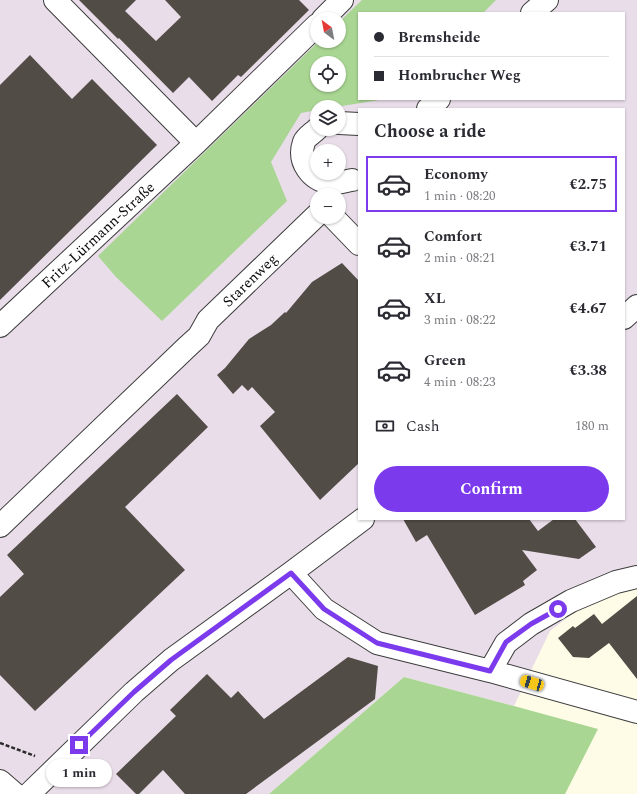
<!DOCTYPE html>
<meta charset="utf-8">
<style>
:root{--surface:#fff;--page:#f2f2f3;--text:#2b2b33;--muted:#7c7c81;--line:#e1e1e2;--accent:#7c3aed}
body{margin:0;font-family:Spectral,serif;background:var(--page);color:var(--text);height:100vh;display:flex;flex-direction:column;font-size:15px;white-space:nowrap}
*{box-sizing:border-box;margin:0}
p{font-size:13px;color:var(--muted)}
.icon{flex:none;width:22px;height:22px;fill:none;stroke:currentColor;stroke-width:2;stroke-linecap:round;stroke-linejoin:round}
.map{position:relative;flex:1;overflow:hidden}
.side{position:absolute;left:358px;top:108px;width:267px;height:412px;display:flex;flex-direction:column;background:var(--surface);border-radius:0px;box-shadow:0 1px 3px #0004}
.side>*{flex:none}
.banner{position:absolute;left:358px;top:12px;width:267px;height:88px;border-radius:0px;box-shadow:0 1px 3px #0004;display:grid;align-content:center;height:88px;padding:0 16px;background:var(--surface)}
.needle{width:26px;rotate:328deg}
.buttons{position:absolute;left:310px;top:12px;display:grid;gap:8px}
.buttons a{display:grid;place-items:center;width:36px;height:36px;border-radius:50%;background:var(--surface);box-shadow:0 1px 3px #0004;font-size:20px}
.end{position:absolute;width:18px;height:18px;margin:-9px;border:5px solid #7c3aed;background:#fff;box-shadow:0 0 0 2px #fff}
.from{border-radius:50%}
.bubble{position:absolute;height:28px;border-radius:14px;background:var(--surface);box-shadow:0 1px 3px #0004;font-size:13px;font-weight:700;line-height:28px;text-align:center}
.car{position:absolute;width:12px;height:24px;margin:-12px -6px;border-radius:5px;box-shadow:0 0 3px 1px #0007;background:linear-gradient(#f5c518 24%,#345 0 40%,#f5c518 0 76%,#345 0 86%,#f5c518 0)}
.banner b{display:flex;align-items:center;gap:14px;height:38px;font-size:15px}
.banner b+b{border-top:1px solid var(--line)}
.banner i{width:10px;height:10px;background:var(--text)}
ul{padding:0;list-style:none}
li{display:flex;align-items:center;gap:12px;height:56px;margin:0 8px 6px;padding:0 8px;border:2px solid transparent;border-radius:0px}
li div{flex:1}
li b{display:block;font-size:15px}
li em{font-style:normal;font-weight:700}
li.active{border-color:var(--accent)}
li>.icon{width:36px;height:36px;stroke-width:1.5}
h2{padding:0 16px;font-size:18px;line-height:48px}
.pay{display:flex;align-items:center;gap:10px;height:44px;padding:0 16px;font-size:15px}
.pay p{margin-inline-start:auto}
.action{display:flex;gap:8px;margin-top:auto;padding:8px 16px}
.action a{flex:1;height:46px;border-radius:24px;background:var(--accent);color:#fff;font-size:16px;font-weight:700;line-height:46px;text-align:center}
.map>svg:first-child{display:block}
.industrial{fill:#e9dde9;fill-rule:evenodd}
.forest{fill:#a9d693;fill-rule:evenodd}
.building{fill:#524c46}
.lines{fill:none;stroke-linecap:round;stroke-linejoin:round}
.minor-casing{stroke:#3c3c3c;stroke-width:24}
.path{stroke:#2b2b2b;stroke-width:2.5;stroke-dasharray:4 2;stroke-linecap:butt}
.minor{stroke:#fff;stroke-width:22}
.route{stroke:#7c3aed;stroke-width:5}
.labels{text-anchor:middle;stroke-width:4;stroke-linejoin:round;paint-order:stroke}
.street-label{font-size:15px;fill:#090909;stroke:#fff}
</style>
<div class="map">
<svg width="637" height="794" viewBox="0 0 637 794">
<rect width="100%" height="100%" fill="#fefce7"/>
<path class="industrial" d="M0,0h637v580l-35,11 -52,40 -36,75 -110,-29 -135,117h-269zM359,13h265v86h-265zM317,19h22v22h-22zM317,63h22v22h-22zM317,107h22v22h-22zM359,109h265v410h-265zM317,151h22v22h-22zM317,195h22v22h-22z"/>
<path class="forest" d="M362,0h134l-13,13h-124v86h26l-49,8h-19v3l-16,3 -30,49 16,39 -125,120 -46,-44 -18,-21 221,-215h20v-19zM317,63h22v22h-22z
M404,677l110,29 84,23 -33,65h-296z"/>
<path class="building" d="M79,0h57l-11,11 31,30 25,-24 -16,-17h134l10,10 -68,67 -3,-2 -26,26 -23,-24 -16,16 -54,-55 -1,1z
M30,55l42,44 20,-20 65,66 -157,155v-215z
M342,263l17,18v182l-39,37 -60,-74 15,-14 -23,-25 -4,4 -6,-6 -9,9 -16,-19 8,-7 24,-29 22,-14 14,-13 1,1 26,-31z
M177,394l31,33 -83,80 60,63 -150,141 -35,-36v-78l24,-23 -17,-19z
M403,519h126l9,12 16,-12h21l21,28 -17,12 -57,-9 15,20 -14,11 2,4 -50,30 -48,-80 -11,7z
M637,596v83l-28,-36 -20,15 -16,-1 -15,-19 15,-12 2,2 19,-14 8,10z
M348,657l30,9 -3,33 -129,95h-61l-22,-24 -24,24h-3l-20,-20 60,-58 -6,-6 37,-36 24,24 7,-7 26,28z"/>
<g class="lines">
<g class="minor-casing">
<path id="minor" d="M55,0l141,143
M532,13l15,-13
M323,19l19,-19
M428,109l11,-10
M339,123l20,1
M317,129c-4,4 -11,8 -13,13 -7,20 7,38 26,41 7,1 16,-2 22,-3
M333,217l26,27
M624,318l13,-12
M0,326l196,-183 121,-118
M0,526l187,-179 12,-11 9,-16 109,-105
M291,573l33,36 53,34 113,28 147,41
M490,671l16,-28 25,-19 40,-23 45,-19 21,-5
M0,781l15,13
M29,794l105,-102 37,-32 120,-87 72,-54"/>
</g>
<path class="path" d="M0,743l35,13"/>
<use href="#minor" class="minor"/>
</g>
<g class="lines">
<path class="route" d="M79,745l55,-53 37,-32 120,-87 33,36 53,34 113,28 16,-29 25,-18 27,-15"/>
</g>
<g class="labels">
<g class="street-label">
<text transform="translate(98 235) rotate(-43)" y="5">Fritz-Lürmann-Straße</text>
<text transform="translate(250 280) rotate(-44)" y="5">Starenweg</text>
</g>
</g>
</svg>
<div class="buttons">
<a><svg class="needle" viewBox="-14 -14 28 28"><path d="M0-13l5 13h-10z" fill="#e53935"/><path d="M0 13l5-13h-10z" fill="#7c7c81"/></svg></a>
<a><svg class="icon" aria-label="locate" viewBox="0 0 24 24"><circle cx="12" cy="12" r="6"/><path d="M12 2v4M12 18v4M2 12h4M18 12h4"/></svg></a>
<a><svg class="icon" aria-label="layers" viewBox="0 0 24 24"><path d="M12 4l9 5-9 5-9-5zM3 14l9 5 9-5"/></svg></a>
<a>+</a>
<a>−</a>
</div>
<i class="end from" style="left:558px;top:609px"></i>
<i class="end" style="left:79px;top:745px"></i>
<div class="bubble" style="left:46px;top:759px;width:66px">1 min</div>
<i class="car" style="left:532px;top:683px;rotate:286deg"></i>
<div class="banner">
<b><i class="from"></i>Bremsheide</b>
<b><i></i>Hombrucher Weg</b>
</div>
<section class="side">
<h2>Choose a ride</h2>
<ul>
<li class="active"><svg class="icon" aria-label="car" viewBox="0 0 24 24"><path d="M5 17H2v-5l4-1 3-4h7l3 4 3 1v5h-3M9 17h6M6 11h13"/><circle cx="7" cy="17" r="2"/><circle cx="17" cy="17" r="2"/></svg><div><b>Economy</b><p>1 min · 08:20</p></div><em>€2.75</em></li>
<li><svg class="icon" aria-label="car" viewBox="0 0 24 24"><path d="M5 17H2v-5l4-1 3-4h7l3 4 3 1v5h-3M9 17h6M6 11h13"/><circle cx="7" cy="17" r="2"/><circle cx="17" cy="17" r="2"/></svg><div><b>Comfort</b><p>2 min · 08:21</p></div><em>€3.71</em></li>
<li><svg class="icon" aria-label="car" viewBox="0 0 24 24"><path d="M5 17H2v-5l4-1 3-4h7l3 4 3 1v5h-3M9 17h6M6 11h13"/><circle cx="7" cy="17" r="2"/><circle cx="17" cy="17" r="2"/></svg><div><b>XL</b><p>3 min · 08:22</p></div><em>€4.67</em></li>
<li><svg class="icon" aria-label="car" viewBox="0 0 24 24"><path d="M5 17H2v-5l4-1 3-4h7l3 4 3 1v5h-3M9 17h6M6 11h13"/><circle cx="7" cy="17" r="2"/><circle cx="17" cy="17" r="2"/></svg><div><b>Green</b><p>4 min · 08:23</p></div><em>€3.38</em></li>
</ul>
<div class="pay"><svg class="icon" aria-label="cash" viewBox="0 0 24 24"><path d="M3 7h18v10H3z"/><circle cx="12" cy="12" r="2"/></svg>Cash<p>180 m</p></div>
<div class="action"><a>Confirm</a></div>
</section>
</div>
